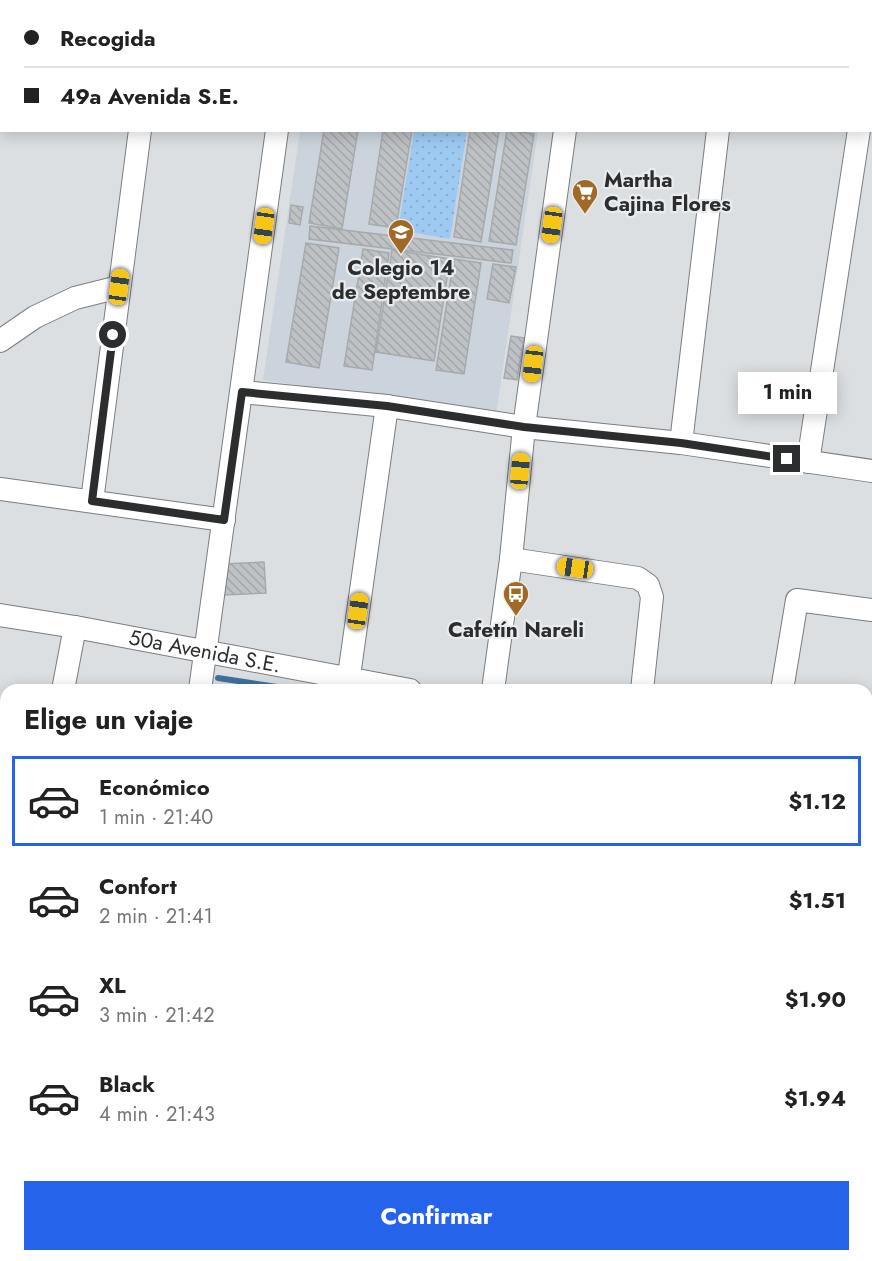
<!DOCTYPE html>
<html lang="es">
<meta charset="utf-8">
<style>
:root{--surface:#fff;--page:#f2f2f2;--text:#222;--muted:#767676;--line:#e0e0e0;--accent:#2563eb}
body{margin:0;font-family:Jost,sans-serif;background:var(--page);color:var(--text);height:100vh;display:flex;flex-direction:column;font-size:22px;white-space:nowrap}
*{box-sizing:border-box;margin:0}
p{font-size:20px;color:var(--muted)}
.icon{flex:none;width:33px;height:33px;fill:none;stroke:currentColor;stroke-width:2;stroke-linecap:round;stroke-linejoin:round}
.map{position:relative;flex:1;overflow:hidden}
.panel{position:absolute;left:0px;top:684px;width:873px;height:578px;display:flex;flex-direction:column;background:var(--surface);border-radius:18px 18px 0 0;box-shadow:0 3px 15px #0003}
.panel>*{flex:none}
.hud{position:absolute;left:0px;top:0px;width:873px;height:132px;box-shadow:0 3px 15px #0003;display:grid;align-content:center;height:132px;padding:0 24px;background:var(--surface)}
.end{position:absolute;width:27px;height:27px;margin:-14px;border:8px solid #2c2d2e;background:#fff;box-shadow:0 0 0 3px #fff}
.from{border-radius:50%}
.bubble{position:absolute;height:42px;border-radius:0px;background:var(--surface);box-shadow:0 3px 15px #0003;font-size:20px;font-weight:700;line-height:42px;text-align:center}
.car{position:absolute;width:18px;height:36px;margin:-18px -9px;border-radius:8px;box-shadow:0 0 4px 2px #0007;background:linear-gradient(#f5c518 24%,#345 0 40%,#f5c518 0 76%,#345 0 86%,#f5c518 0)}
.hud b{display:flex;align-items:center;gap:21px;height:57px;font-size:22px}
.hud b+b{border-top:2px solid var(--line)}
.hud i{width:15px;height:15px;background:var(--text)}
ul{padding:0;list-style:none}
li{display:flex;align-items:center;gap:18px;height:90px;margin:0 12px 9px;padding:0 12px;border:3px solid transparent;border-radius:0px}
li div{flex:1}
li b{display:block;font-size:22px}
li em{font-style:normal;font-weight:700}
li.on{border-color:var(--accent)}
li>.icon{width:54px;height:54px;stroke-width:1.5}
h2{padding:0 24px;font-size:27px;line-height:72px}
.primary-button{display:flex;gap:12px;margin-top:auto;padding:12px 24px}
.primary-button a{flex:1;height:69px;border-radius:0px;background:var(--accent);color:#fff;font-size:24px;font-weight:700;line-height:69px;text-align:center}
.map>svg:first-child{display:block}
.built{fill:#cbd4dc}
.grass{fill:url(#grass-dots)}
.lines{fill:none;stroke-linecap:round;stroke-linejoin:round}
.stream{stroke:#3e739e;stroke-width:6}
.building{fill:url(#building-back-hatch);stroke:#a7aaac;stroke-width:1.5}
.minor-casing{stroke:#7b7d80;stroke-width:24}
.minor{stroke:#fff;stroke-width:22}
.route{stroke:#2c2d2e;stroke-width:8}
.labels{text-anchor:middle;stroke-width:4.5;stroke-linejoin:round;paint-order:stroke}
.poi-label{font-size:21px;font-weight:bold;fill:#2c2d2e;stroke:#e9ecef}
.street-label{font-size:21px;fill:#2c2d2e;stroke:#e9ecef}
</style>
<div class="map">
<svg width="872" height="1261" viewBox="0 0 872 1261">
<defs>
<pattern id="grass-dots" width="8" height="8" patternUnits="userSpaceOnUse" patternTransform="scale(1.5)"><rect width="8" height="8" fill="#9ecaf2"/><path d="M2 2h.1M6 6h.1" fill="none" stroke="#88aed0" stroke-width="1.8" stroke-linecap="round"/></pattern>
<pattern id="building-back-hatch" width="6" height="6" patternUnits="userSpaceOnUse" patternTransform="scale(1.5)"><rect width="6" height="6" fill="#bfc2c5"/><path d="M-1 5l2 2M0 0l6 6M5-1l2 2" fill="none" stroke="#a4a7aa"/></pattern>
</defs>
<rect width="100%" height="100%" fill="#dcdfe1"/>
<path class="built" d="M300,131h238l-42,284 -233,-35z"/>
<path class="grass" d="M414,131h53l-17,108 -52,-9z"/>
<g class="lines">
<path class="stream" d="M218,678l79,12
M867,783h5"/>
</g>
<path class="building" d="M324,130h34l-16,99 -33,-6z
M383,130h29l-16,98 -27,-4z
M470,130l29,1 -18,111 -27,-5z
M507,130l27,4 -18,111 -27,-4z
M291,205l12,2 -3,18 -11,-2z
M310,226l203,24 -2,13 -202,-24z
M306,243l33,5 -20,120 -33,-6z
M363,249l26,4 -17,117 -28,-4z
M392,250l58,9 -16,102 -58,-9z
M454,259l27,4 -17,111 -28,-4z
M493,264l23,3 -7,36 -22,-4z
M511,336l13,2 -7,42 -13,-2z
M264,562l2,31 -42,2 -2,-31z"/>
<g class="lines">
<g class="minor-casing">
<g id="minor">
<path d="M24,0l9,2"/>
<path d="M158,2v-2"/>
<path d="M294,2v-2"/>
<path d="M429,2v-2"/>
<path d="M586,2v-2"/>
<path d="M742,2v-2"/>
<path d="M872,62v-3"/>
<path d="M0,341l35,-24 40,-19 44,-11"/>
<path d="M242,392l145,14 137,21 157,16 191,28"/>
<path d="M681,443l37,-313"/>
<path d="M808,462l51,-332"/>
<path d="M0,489l224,31"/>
<path d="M92,501l48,-371"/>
<path d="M511,559l127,19 10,7 4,12 -10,93"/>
<path id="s1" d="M0,615l75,12 335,63"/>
<path d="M63,690l12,-63"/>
<path d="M200,690l77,-560"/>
<path d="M347,690l40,-284"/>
<path d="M493,690l18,-131 13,-132 41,-297"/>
<path d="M782,690l15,-90 75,10"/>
<path d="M0,810l6,1"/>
<path d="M0,1053l6,-21"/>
<path d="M867,1082l5,1"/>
<path d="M0,1094l6,2"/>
<path d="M529,1256l20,5"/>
<path d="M203,1261l2,-5"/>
<path d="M604,1261l1,-5"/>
</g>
</g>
<use href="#minor" class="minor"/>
</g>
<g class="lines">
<path class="route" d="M113,335l-21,166 132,19 18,-128 145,14 137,21 157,16 106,16"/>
</g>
<defs>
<g id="supermarket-pin" transform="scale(1.35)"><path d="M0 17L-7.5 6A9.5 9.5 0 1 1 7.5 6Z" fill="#a16826" stroke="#e9ecef"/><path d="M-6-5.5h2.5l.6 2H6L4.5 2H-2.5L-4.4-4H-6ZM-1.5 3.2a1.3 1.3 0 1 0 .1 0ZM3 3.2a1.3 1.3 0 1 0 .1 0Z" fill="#fff"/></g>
<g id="school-pin" transform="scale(1.35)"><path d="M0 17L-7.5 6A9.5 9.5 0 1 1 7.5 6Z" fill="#a16826" stroke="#e9ecef"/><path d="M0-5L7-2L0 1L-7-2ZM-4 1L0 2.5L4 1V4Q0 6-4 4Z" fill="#fff"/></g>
<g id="bus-pin" transform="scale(1.35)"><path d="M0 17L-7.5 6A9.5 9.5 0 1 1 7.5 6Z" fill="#a16826" stroke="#e9ecef"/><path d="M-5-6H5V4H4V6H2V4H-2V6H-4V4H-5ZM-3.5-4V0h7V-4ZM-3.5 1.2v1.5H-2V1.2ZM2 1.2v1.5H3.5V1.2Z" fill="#fff"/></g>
</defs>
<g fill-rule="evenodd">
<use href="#supermarket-pin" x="585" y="192"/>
<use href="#school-pin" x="401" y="232"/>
<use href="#bus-pin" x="516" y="594"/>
</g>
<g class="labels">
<g class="poi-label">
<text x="604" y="187" text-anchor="start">Martha<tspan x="604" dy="24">Cajina Flores</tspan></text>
<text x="401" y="275">Colegio 14<tspan x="401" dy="24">de Septembre</tspan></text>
<text x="516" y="637">Cafetín Nareli</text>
</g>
<g class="street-label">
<text dy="7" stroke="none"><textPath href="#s1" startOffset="208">50a Avenida S.E.</textPath></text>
</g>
</g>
</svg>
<i class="end from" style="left:113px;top:335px"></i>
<i class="end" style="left:787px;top:459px"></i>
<div class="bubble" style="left:738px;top:372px;width:99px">1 min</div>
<i class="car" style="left:552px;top:225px;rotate:188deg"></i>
<i class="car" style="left:264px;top:226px;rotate:188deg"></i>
<i class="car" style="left:119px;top:287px;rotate:8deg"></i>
<i class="car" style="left:533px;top:364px;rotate:187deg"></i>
<i class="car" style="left:520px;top:471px;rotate:5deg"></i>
<i class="car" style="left:575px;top:568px;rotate:278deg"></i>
<i class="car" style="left:358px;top:611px;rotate:8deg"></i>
<div class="hud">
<b><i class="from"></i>Recogida</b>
<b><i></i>49a Avenida S.E.</b>
</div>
<section class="panel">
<h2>Elige un viaje</h2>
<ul>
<li class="on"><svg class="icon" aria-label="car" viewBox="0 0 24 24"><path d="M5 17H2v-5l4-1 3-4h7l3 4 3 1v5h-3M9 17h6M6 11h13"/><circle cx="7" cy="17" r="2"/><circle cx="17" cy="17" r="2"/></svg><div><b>Económico</b><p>1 min · 21:40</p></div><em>$1.12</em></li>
<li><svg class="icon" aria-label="car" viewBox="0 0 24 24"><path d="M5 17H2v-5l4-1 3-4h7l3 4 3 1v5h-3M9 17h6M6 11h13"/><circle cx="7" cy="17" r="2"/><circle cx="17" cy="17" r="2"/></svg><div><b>Confort</b><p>2 min · 21:41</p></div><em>$1.51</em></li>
<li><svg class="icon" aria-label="car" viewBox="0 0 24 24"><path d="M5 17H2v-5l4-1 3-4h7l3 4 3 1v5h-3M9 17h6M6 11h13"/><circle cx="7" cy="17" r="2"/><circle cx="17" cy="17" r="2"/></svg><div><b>XL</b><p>3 min · 21:42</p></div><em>$1.90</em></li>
<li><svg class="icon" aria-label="car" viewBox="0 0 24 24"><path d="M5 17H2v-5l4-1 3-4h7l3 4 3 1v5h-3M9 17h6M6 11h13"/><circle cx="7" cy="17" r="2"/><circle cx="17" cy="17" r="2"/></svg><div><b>Black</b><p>4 min · 21:43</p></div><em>$1.94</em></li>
</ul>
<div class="primary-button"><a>Confirmar</a></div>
</section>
</div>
